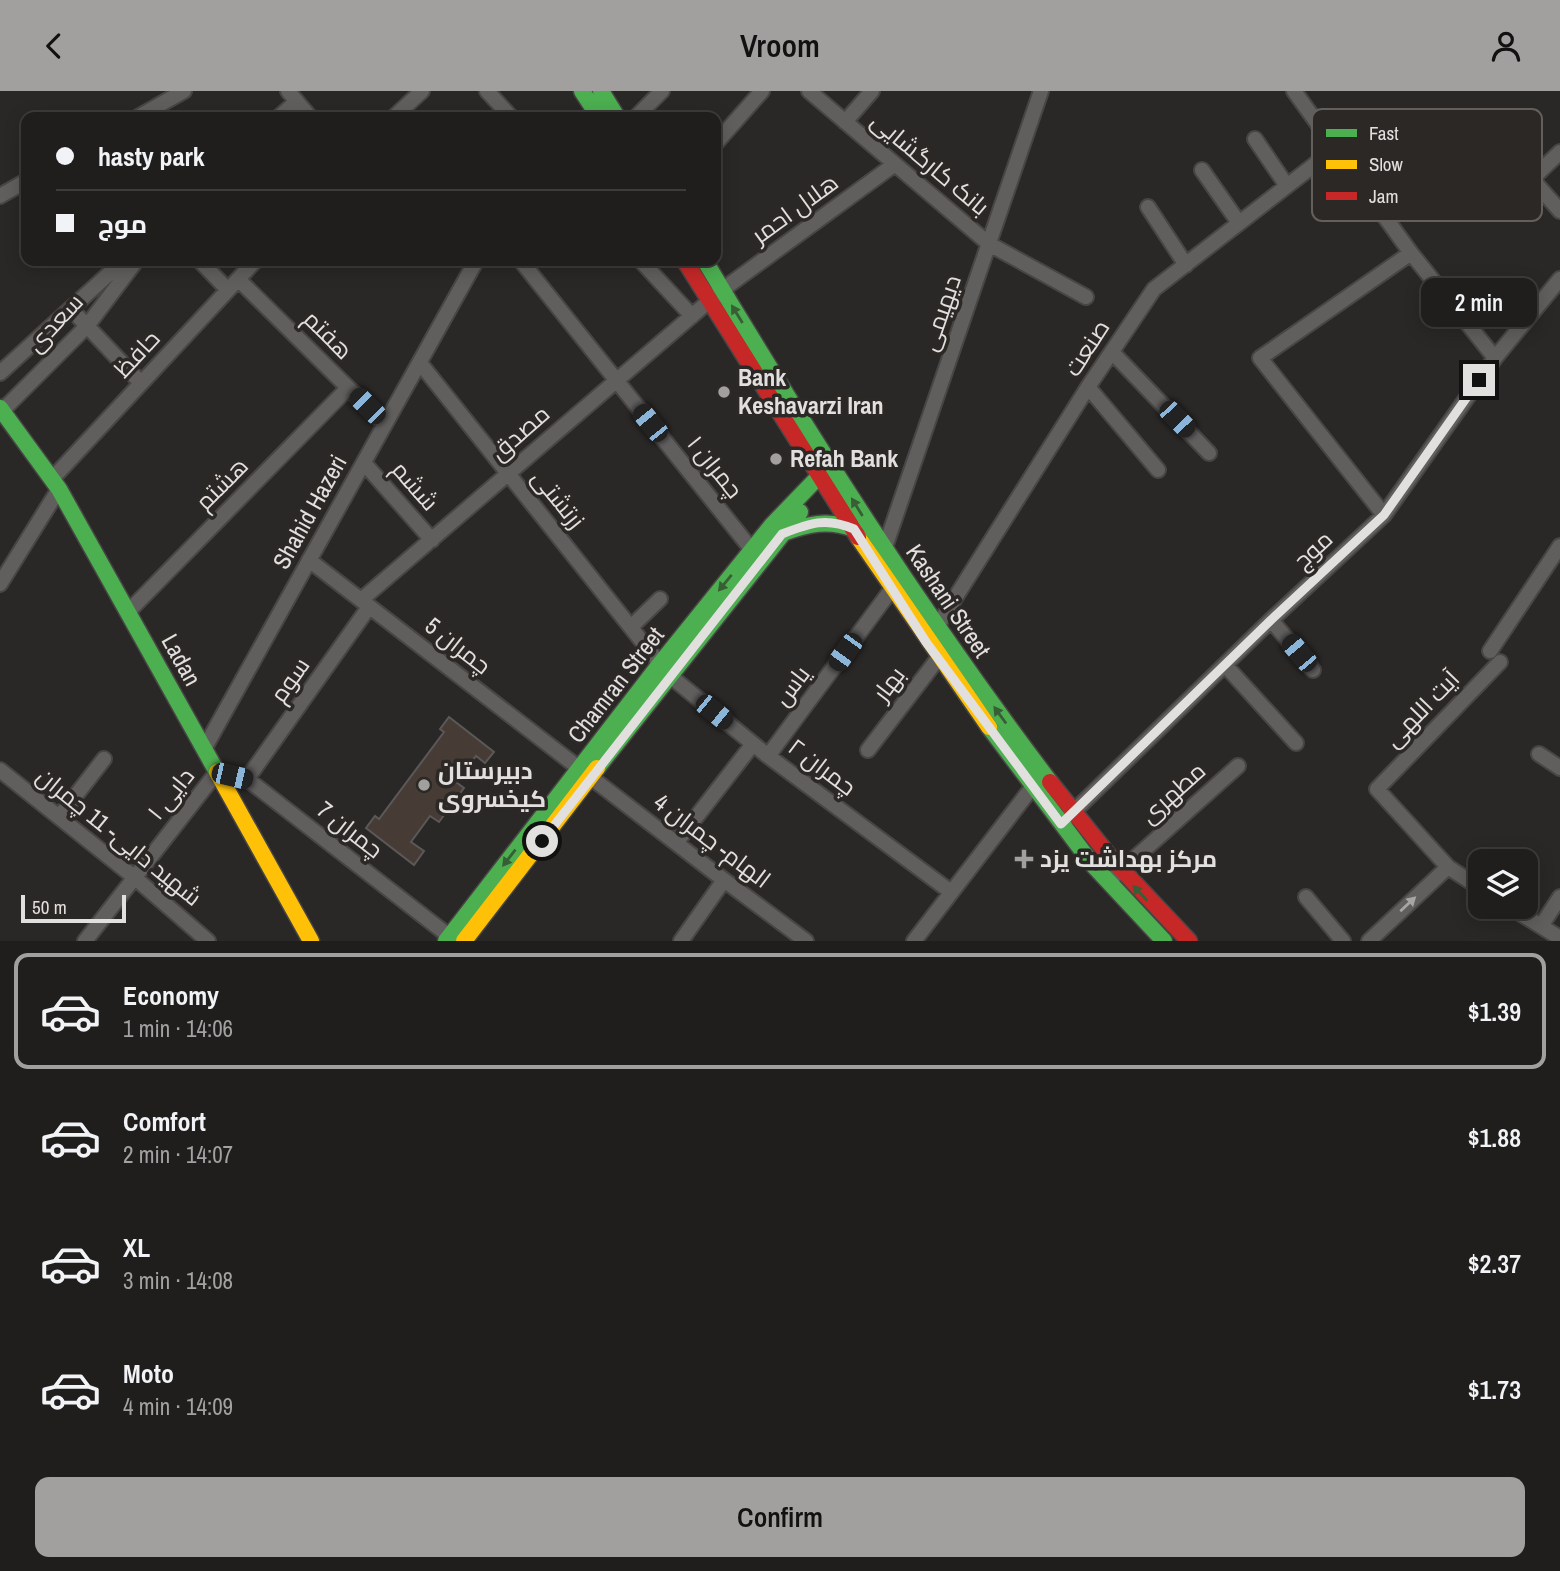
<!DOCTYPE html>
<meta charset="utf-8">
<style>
:root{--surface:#201e1c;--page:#2d2b29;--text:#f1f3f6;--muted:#a2a2a3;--line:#3d3c3b;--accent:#a2a09e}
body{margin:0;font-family:"Archivo Narrow",Cairo,sans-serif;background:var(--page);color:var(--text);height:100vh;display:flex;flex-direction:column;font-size:26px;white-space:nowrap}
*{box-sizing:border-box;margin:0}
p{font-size:23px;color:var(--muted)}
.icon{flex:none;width:38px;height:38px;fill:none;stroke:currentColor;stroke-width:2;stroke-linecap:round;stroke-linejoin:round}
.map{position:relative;height:850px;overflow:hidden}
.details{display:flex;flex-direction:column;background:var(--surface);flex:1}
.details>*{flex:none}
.guide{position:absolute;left:21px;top:21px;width:700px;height:154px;border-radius:14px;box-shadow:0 4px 18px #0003,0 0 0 2px var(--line);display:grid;align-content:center;height:154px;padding:0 35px;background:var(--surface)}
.controls{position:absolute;left:1468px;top:758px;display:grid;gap:14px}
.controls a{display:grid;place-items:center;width:70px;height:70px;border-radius:14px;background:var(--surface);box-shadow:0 4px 18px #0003,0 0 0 2px var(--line);font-size:35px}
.scale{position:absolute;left:21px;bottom:18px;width:105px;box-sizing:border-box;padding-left:7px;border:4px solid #e2e0df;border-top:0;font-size:19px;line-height:24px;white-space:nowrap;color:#e2e0df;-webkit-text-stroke:5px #2b2825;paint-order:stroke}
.end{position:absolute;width:32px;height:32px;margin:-16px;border:9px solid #e2e0df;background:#111;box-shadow:0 0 0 4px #111}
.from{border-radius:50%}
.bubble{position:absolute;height:49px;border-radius:14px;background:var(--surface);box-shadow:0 4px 18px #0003,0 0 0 2px var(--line);font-size:23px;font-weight:600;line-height:49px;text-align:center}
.car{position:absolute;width:21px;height:42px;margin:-21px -10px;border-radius:9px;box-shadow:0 0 5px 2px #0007;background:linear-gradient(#222 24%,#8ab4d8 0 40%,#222 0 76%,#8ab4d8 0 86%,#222 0)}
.guide b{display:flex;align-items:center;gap:24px;height:66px;font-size:26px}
.guide b+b{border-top:2px solid var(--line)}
.guide i{width:18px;height:18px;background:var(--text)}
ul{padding:12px 0 0;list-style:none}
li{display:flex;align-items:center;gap:21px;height:116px;margin:0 14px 10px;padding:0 21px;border:4px solid transparent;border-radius:14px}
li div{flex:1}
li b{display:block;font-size:26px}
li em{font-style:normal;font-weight:600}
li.on{border-color:var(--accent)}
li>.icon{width:63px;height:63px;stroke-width:1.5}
.button{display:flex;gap:14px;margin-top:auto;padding:14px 35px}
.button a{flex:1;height:80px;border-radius:14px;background:var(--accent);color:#111;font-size:28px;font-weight:600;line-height:80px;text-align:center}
header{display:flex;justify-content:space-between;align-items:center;height:91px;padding:0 35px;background:var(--accent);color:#111;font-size:32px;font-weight:600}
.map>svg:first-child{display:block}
.building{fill:#473b36;stroke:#5a5858;stroke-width:2}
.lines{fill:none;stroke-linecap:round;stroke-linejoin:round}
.street-casing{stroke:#484645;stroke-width:18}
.fast-casing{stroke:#484645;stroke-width:19}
.slow-casing{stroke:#484645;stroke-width:19}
.jam-casing{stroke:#484645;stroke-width:19}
.street{stroke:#615f5e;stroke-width:14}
.fast{stroke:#4caf50;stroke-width:16}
.slow{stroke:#ffc107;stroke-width:16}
.jam{stroke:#c62828;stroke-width:16}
.oneway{fill:#385e36}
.oneway2{fill:#a8a6a5}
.route{stroke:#e2e0df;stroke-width:9}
.poi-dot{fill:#a2a09e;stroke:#2b2825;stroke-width:2.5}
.labels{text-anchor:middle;stroke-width:7;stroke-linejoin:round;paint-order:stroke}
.street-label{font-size:24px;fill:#e2e0df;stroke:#2b2825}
.poi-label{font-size:24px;font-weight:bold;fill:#e2e0df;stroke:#2b2825;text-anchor:start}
.key{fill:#2b2825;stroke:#625f5d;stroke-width:2}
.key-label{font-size:19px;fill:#e2e0df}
</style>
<header><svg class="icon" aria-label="back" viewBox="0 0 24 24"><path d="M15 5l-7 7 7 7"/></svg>Vroom<svg class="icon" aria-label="person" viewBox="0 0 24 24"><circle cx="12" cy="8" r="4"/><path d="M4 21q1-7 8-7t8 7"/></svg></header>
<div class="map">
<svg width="1560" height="850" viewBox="0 0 1560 850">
<rect width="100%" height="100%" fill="#2a2826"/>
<path class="building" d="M449,626l45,35 -9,11 -9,-7 -20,26 8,6 -25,34 -9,-6 -19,26 13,9 -10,14 -48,-37 9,-12 4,3 65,-87 -4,-3z"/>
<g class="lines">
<g class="street-casing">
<path id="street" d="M288,0l22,26
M487,0l24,26
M809,0l180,153 97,53
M1294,0l117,162 84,105
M138,26l46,-26
M279,26l17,-15
M394,26l28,-26
M636,26l26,-26
M845,31l27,-31
M1255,48l32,47
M716,52l46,-52
M1560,61l-28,27 28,32
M1202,79l37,53
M0,105l26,-15
M1148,116l38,58
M200,170l28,29
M521,170l231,289
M641,170l51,55
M238,188l147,145
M71,218l70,74
M1112,261l97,101
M420,272l240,301
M0,282l123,-112
M1088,296l70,83
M2,320l85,-85 49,-65
M364,372l68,77
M52,388l203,-218
M1384,424l-124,-157 151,-105
M883,462l158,-462
M309,469l415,320 82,61
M0,493l59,-95
M361,509l361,-310 173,-126
M128,521l220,-224
M1271,529l42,50
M631,536l29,-28
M933,542l155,-246 66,-98 182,-141
M1490,560l70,-105
M1225,574l71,78
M669,584l99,81 183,136
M204,658l272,-488
M868,659l75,-98
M1539,663l21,14
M768,665l129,-174
M0,679l134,107 74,64
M247,688l122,-172
M59,726l45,-58
M1067,727l204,-198 113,-105 111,-157 65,-79
M676,752l77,-99
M1116,784l122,-109
M1480,797l-32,-21 -71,-78 123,-127
M1306,806l37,44
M1510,816l50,31
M1541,835l19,-29
M85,850l132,-169 30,7 202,157
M681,850l43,-61
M914,850l123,-160
M1369,850l79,-74"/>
</g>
<g class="fast-casing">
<path id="fast" d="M582,0l17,26
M601,0l16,26
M705,170c107,179 219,355 345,521
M0,317l59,81 158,283
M783,442c25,-9 45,-14 71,-4
M989,636l104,138 71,76
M597,677l203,-256
M446,850l214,-277 112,-139 55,-57"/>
</g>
<g class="slow-casing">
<path id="slow" d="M858,446l131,190
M217,681l94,169
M464,850l133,-173"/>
</g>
<g class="jam-casing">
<path id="jam" d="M685,170l173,276
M1050,691l60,75 79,84"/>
</g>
<use href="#street" class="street"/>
<use href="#fast" class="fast"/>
<use href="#slow" class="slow"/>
<use href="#jam" class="jam"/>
</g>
<defs><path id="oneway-solid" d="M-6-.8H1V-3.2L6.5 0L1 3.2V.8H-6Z" transform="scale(1.75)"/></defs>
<g class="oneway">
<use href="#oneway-solid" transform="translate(737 223) rotate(-122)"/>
<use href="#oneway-solid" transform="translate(857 416) rotate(-122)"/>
<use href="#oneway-solid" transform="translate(725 492) rotate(129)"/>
<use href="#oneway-solid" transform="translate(1000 624) rotate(-126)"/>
<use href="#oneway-solid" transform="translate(509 767) rotate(128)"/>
<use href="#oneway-solid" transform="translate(1140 802) rotate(-133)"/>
</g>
<use class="oneway2" href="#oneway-solid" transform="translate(1408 813) rotate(-43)"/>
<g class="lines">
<path class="route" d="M542,750l240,-307c28,-11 44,-17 72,-5l72,113 135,182 210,-204 113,-105 95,-135"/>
</g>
<g class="poi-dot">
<circle cx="724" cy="301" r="7"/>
<circle cx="776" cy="368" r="7"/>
<circle cx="424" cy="694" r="7"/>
<path d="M1020.5 757.5h7v7h7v7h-7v7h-7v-7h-7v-7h7z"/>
</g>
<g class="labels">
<g class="street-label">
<text transform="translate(930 73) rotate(40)" y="8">بانک کارگشایی</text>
<text transform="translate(795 118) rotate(-36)" y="8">هلال احمر</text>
<text transform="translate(941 222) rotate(-71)" y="8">دیهیمی</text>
<text transform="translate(55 232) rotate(-47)" y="8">سعدی</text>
<text transform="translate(328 244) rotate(45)" y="8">هفتم</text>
<text transform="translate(1087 257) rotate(-57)" y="8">صنعت</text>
<text transform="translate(137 263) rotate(-47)" y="8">حافظ</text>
<text transform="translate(520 342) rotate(-41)" y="8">مصدق</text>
<text transform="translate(715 376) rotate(51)" y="8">چمران ۱</text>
<text transform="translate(222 393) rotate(-45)" y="8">هشتم</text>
<text transform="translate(415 395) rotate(49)" y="8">ششم</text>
<text transform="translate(558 408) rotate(51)" y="8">زرتشتی</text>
<text transform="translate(310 421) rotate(-61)" y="8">Shahid Hazeri</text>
<text transform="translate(1313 459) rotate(-43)" y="8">موج</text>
<text transform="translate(948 510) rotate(56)" y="8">Kashani Street</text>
<text transform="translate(458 555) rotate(38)" y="8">چمران 5</text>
<text transform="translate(181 569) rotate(61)" y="8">Ladan</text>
<text transform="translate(290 589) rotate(-55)" y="8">سوم</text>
<text transform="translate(889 593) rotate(-53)" y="8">بهار</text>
<text transform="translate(616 594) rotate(-52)" y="8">Chamran Street</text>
<text transform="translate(792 595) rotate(-53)" y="8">یاس</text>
<text transform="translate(1422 618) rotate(-46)" y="8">آیت اللهی</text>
<text transform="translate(822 676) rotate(37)" y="8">چمران ۲</text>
<text transform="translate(1173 702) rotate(-42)" y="8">مطهری</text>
<text transform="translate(171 703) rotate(-51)" y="8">دایی ۱</text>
<text transform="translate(350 739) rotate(38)" y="8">چمران 7</text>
<text transform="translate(119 746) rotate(39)" y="8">شهید دایی- 11 چمران</text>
<text transform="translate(712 750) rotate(37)" y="8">الهام- چمران 4</text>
</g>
<g class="poi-label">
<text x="738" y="295">Bank<tspan x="738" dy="28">Keshavarzi Iran</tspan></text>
<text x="790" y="376">Refah Bank</text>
<text x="438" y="688">دبیرستان<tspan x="438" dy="28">کیخسروی</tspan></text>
<text x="1040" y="776">مرکز بهداشت یزد</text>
</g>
</g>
<rect x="1312" y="18" width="230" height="112" rx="10" class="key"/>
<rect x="1326" y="38" width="31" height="8" fill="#4caf50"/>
<rect x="1326" y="69" width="31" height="9" fill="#ffc107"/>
<rect x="1326" y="101" width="31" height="8" fill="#c62828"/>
<g class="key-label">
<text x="1369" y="49">Fast</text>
<text x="1369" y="80">Slow</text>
<text x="1369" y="112">Jam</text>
</g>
</svg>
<div class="controls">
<a><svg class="icon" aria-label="layers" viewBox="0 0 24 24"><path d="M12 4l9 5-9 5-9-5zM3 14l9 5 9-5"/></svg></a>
</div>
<div class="scale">50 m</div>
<i class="end from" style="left:542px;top:750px"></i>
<i class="end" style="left:1479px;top:289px"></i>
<div class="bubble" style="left:1421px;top:187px;width:116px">2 min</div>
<i class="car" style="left:367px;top:315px;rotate:315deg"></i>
<i class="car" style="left:1177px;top:328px;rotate:136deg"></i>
<i class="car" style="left:650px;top:332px;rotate:321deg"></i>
<i class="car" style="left:845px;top:561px;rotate:216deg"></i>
<i class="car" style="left:1299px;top:562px;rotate:320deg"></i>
<i class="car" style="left:714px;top:621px;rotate:129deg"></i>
<i class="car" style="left:232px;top:685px;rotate:103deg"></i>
<div class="guide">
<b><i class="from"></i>hasty park</b>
<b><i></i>موج</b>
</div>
</div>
<section class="details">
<ul>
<li class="on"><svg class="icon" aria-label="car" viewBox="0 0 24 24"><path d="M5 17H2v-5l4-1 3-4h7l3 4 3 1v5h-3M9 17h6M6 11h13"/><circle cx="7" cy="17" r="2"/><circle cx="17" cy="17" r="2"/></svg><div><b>Economy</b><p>1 min · 14:06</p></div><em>$1.39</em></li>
<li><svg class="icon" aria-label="car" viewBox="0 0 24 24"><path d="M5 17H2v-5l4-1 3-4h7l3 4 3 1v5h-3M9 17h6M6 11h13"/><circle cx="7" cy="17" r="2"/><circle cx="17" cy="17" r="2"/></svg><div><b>Comfort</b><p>2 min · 14:07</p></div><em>$1.88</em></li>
<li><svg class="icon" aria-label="car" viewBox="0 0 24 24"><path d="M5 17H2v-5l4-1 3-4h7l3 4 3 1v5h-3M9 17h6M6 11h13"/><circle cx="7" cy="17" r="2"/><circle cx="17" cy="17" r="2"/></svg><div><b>XL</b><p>3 min · 14:08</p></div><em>$2.37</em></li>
<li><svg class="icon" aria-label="car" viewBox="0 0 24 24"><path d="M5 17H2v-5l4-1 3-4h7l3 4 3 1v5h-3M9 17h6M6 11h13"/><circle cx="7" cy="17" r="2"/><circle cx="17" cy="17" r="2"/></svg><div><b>Moto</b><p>4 min · 14:09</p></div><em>$1.73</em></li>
</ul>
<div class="button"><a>Confirm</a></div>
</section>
